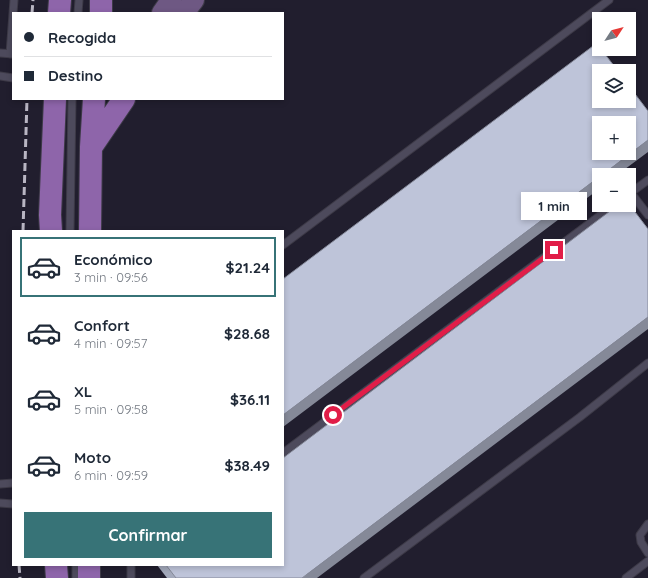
<!DOCTYPE html>
<html lang="es">
<meta charset="utf-8">
<style>
:root{--surface:#fff;--page:#f2f2f3;--text:#1f2937;--muted:#747a83;--line:#e0e1e3;--accent:#377377}
body{margin:0;font-family:Quicksand,sans-serif;background:var(--page);color:var(--text);height:100vh;display:flex;flex-direction:column;font-size:15px;white-space:nowrap}
*{box-sizing:border-box;margin:0}
p{font-size:13px;color:var(--muted)}
.icon{flex:none;width:22px;height:22px;fill:none;stroke:currentColor;stroke-width:2;stroke-linecap:round;stroke-linejoin:round}
.map{position:relative;flex:1;overflow:hidden}
.panel{position:absolute;left:12px;top:230px;width:272px;height:336px;display:flex;flex-direction:column;background:var(--surface);border-radius:0px;box-shadow:0 2px 6px #0003}
.panel>*{flex:none}
.top-card{position:absolute;left:12px;top:12px;width:272px;height:88px;border-radius:0px;box-shadow:0 2px 6px #0003;display:grid;align-content:center;height:88px;padding:0 12px;background:var(--surface)}
.needle{width:26px;rotate:54deg}
.controls{position:absolute;left:592px;top:12px;display:grid;gap:8px}
.controls a{display:grid;place-items:center;width:44px;height:44px;border-radius:0px;background:var(--surface);box-shadow:0 2px 6px #0003;font-size:20px}
.end{position:absolute;width:18px;height:18px;margin:-9px;border:5px solid #e11d48;background:#fff;box-shadow:0 0 0 2px #fff}
.from{border-radius:50%}
.bubble{position:absolute;height:28px;border-radius:0px;background:var(--surface);box-shadow:0 2px 6px #0003;font-size:13px;font-weight:800;line-height:28px;text-align:center}
.top-card b{display:flex;align-items:center;gap:14px;height:38px;font-size:15px}
.top-card b+b{border-top:1px solid var(--line)}
.top-card i{width:10px;height:10px;background:var(--text)}
ul{padding:7px 0 0;list-style:none}
li{display:flex;align-items:center;gap:12px;height:60px;margin:0 8px 6px;padding:0 4px;border:2px solid transparent;border-radius:0px}
li div{flex:1}
li b{display:block;font-size:15px}
li em{font-style:normal;font-weight:800}
li.selected{border-color:var(--accent)}
li>.icon{width:36px;height:36px;stroke-width:1.5}
.action{display:flex;gap:8px;margin-top:auto;padding:8px 12px}
.action a{flex:1;height:46px;border-radius:0px;background:var(--accent);color:#fff;font-size:16px;font-weight:800;line-height:46px;text-align:center}
.map>svg:first-child{display:block}
.lines{fill:none;stroke-linecap:round;stroke-linejoin:round}
.service-casing{stroke:#3d3a47;stroke-width:9}
.secondary-casing{stroke:#3d3a47;stroke-width:22}
.primary-casing{stroke:#3d3a47;stroke-width:24}
.service{stroke:#4d4a5c;stroke-width:7}
.secondary{stroke:#6e5883;stroke-width:20}
.primary{stroke:#8e65aa;stroke-width:22}
.rail{stroke:#b9b6c3;stroke-width:3;stroke-dasharray:8 4;stroke-linecap:butt}
.wall{fill:#a3a9bb}
.shaded-wall{fill:#858998}
.building{fill:#bec4d9;stroke:#858998;fill-rule:evenodd}
.route{stroke:#e11d48;stroke-width:5}
</style>
<div class="map">
<svg width="648" height="578" viewBox="0 0 648 578">
<rect width="100%" height="100%" fill="#211e2e"/>
<g class="lines">
<g class="service-casing">
<path id="service" d="M78,13l1,-13
M0,53l13,1
M10,54l4,-54
M0,76l13,2
M631,193l17,22
M629,194l19,-14
M70,231l2,-132
M283,245l326,-245
M283,453l331,-248
M0,484l13,-1
M0,503l13,1
M648,524l-8,11 1,7 7,11
M76,565v13
M131,578v-13
M364,578l216,-161 68,-54
M626,578l22,-17"/>
</g>
<g class="secondary-casing">
<path id="secondary" d="M162,13l9,-13
M184,13l10,-13"/>
</g>
<g class="primary-casing">
<path id="primary" d="M59,13l1,-13
M101,13v-13
M92,146l32,-47
M51,231l-1,-16 5,-116
M90,231l1,-84 3,-48
M56,565l1,13
M89,565v13"/>
</g>
<use href="#service" class="service"/>
<use href="#secondary" class="secondary"/>
<use href="#primary" class="primary"/>
<path class="rail" d="M32,13l1,-13
M23,231l4,-132
M19,565l1,13"/>
</g>
<path class="wall" d="M157,565h126l34,13h-150z"/>
<path class="shaded-wall" d="M648,140v12l-31,23h-15z
M599,177v12l-316,238v-12z
M648,317v12l-331,249h-15z"/>
<path class="building" d="M597,43l2,3v3h2l17,22h-19v30h30v-15l19,25v29l-46,35h-3v2l-316,238v-136zM599,123h30v30h-30z
M629,204l19,25v88l-346,261h-126l-10,-13h117v-107l335,-253h11z"/>
<g class="lines">
<path class="route" d="M333,415l221,-165"/>
</g>
</svg>
<div class="controls">
<a><svg class="needle" viewBox="-14 -14 28 28"><path d="M0-13l5 13h-10z" fill="#e53935"/><path d="M0 13l5-13h-10z" fill="#747a83"/></svg></a>
<a><svg class="icon" aria-label="layers" viewBox="0 0 24 24"><path d="M12 4l9 5-9 5-9-5zM3 14l9 5 9-5"/></svg></a>
<a>+</a>
<a>−</a>
</div>
<i class="end from" style="left:333px;top:415px"></i>
<i class="end" style="left:554px;top:250px"></i>
<div class="bubble" style="left:521px;top:192px;width:66px">1 min</div>
<div class="top-card">
<b><i class="from"></i>Recogida</b>
<b><i></i>Destino</b>
</div>
<section class="panel">
<ul>
<li class="selected"><svg class="icon" aria-label="car" viewBox="0 0 24 24"><path d="M5 17H2v-5l4-1 3-4h7l3 4 3 1v5h-3M9 17h6M6 11h13"/><circle cx="7" cy="17" r="2"/><circle cx="17" cy="17" r="2"/></svg><div><b>Económico</b><p>3 min · 09:56</p></div><em>$21.24</em></li>
<li><svg class="icon" aria-label="car" viewBox="0 0 24 24"><path d="M5 17H2v-5l4-1 3-4h7l3 4 3 1v5h-3M9 17h6M6 11h13"/><circle cx="7" cy="17" r="2"/><circle cx="17" cy="17" r="2"/></svg><div><b>Confort</b><p>4 min · 09:57</p></div><em>$28.68</em></li>
<li><svg class="icon" aria-label="car" viewBox="0 0 24 24"><path d="M5 17H2v-5l4-1 3-4h7l3 4 3 1v5h-3M9 17h6M6 11h13"/><circle cx="7" cy="17" r="2"/><circle cx="17" cy="17" r="2"/></svg><div><b>XL</b><p>5 min · 09:58</p></div><em>$36.11</em></li>
<li><svg class="icon" aria-label="car" viewBox="0 0 24 24"><path d="M5 17H2v-5l4-1 3-4h7l3 4 3 1v5h-3M9 17h6M6 11h13"/><circle cx="7" cy="17" r="2"/><circle cx="17" cy="17" r="2"/></svg><div><b>Moto</b><p>6 min · 09:59</p></div><em>$38.49</em></li>
</ul>
<div class="action"><a>Confirmar</a></div>
</section>
</div>
